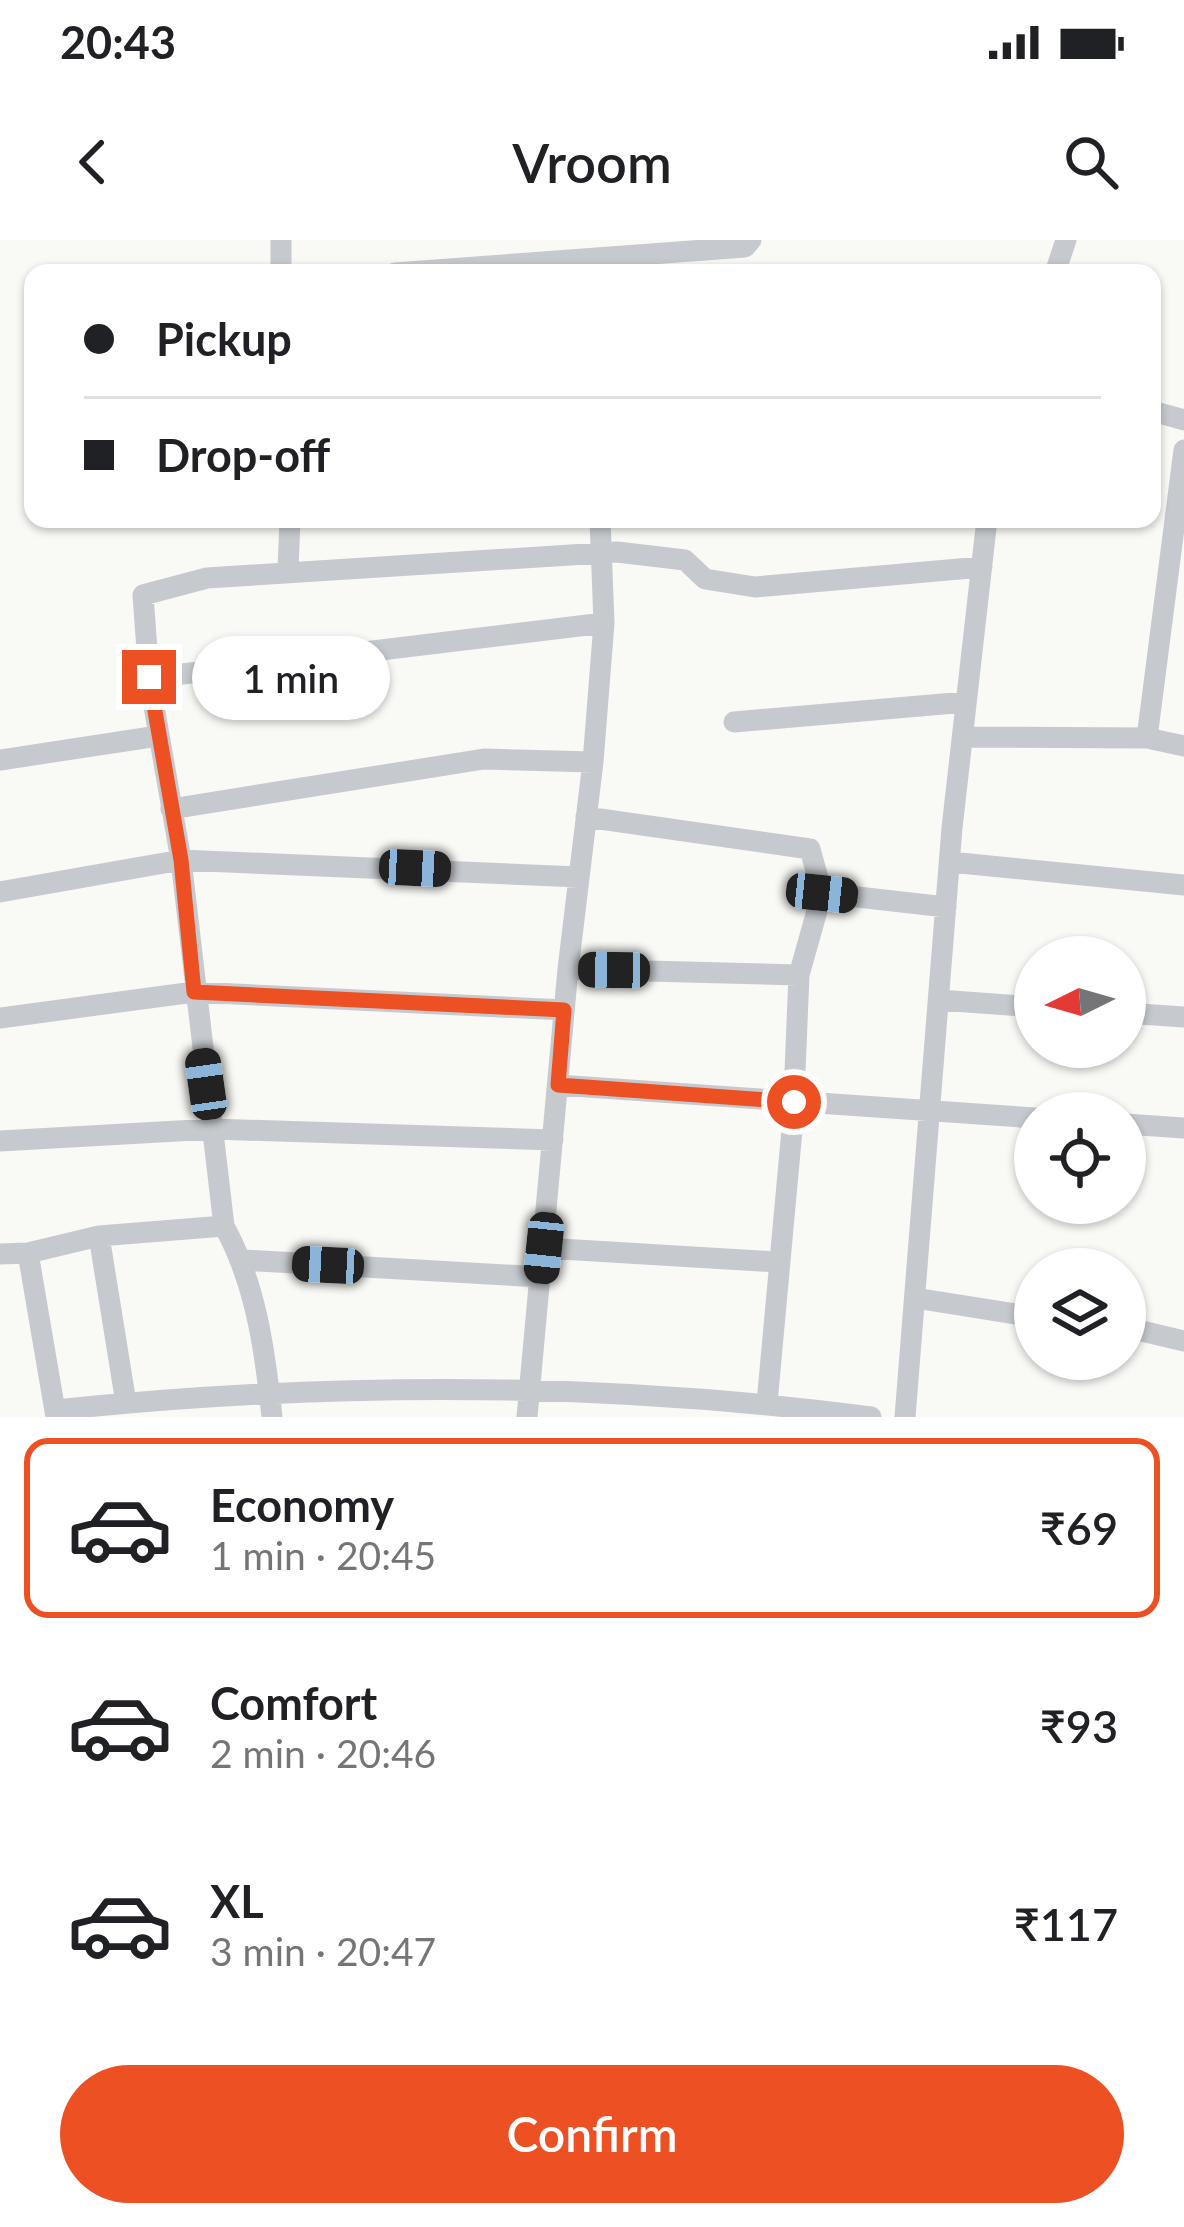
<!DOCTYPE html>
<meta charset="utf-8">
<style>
:root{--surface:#fff;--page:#f6f6f6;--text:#202124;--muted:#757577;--line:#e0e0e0;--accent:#ec5023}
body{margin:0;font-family:Lato,sans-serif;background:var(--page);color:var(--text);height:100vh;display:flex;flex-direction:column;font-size:45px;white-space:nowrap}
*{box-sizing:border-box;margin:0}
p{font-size:39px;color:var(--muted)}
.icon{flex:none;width:66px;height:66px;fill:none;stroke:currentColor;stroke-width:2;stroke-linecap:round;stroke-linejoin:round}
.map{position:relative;height:1177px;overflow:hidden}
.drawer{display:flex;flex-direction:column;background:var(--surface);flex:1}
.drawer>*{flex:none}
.banner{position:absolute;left:24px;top:24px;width:1137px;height:264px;border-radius:24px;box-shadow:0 3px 9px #0004;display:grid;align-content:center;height:264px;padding:0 60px;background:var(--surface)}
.needle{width:78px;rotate:265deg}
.buttons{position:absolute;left:1014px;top:696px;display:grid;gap:24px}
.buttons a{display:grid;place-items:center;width:132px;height:132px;border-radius:50%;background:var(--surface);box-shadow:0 3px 9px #0004;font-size:60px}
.end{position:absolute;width:54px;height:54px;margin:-27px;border:15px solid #ec5023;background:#fff;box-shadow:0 0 0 6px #fff}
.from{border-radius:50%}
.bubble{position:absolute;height:84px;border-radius:42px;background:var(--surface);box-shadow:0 3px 9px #0004;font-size:39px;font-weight:600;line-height:84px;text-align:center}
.car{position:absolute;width:36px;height:72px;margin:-36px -18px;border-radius:15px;box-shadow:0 0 9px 3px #0007;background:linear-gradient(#222 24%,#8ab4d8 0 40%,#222 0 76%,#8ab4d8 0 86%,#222 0)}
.banner b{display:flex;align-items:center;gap:42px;height:114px;font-size:45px}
.banner b+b{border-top:3px solid var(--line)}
.banner i{width:30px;height:30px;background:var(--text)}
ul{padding:21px 0 0;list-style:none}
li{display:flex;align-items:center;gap:36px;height:180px;margin:0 24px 18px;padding:0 36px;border:6px solid transparent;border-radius:24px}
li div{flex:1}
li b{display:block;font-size:45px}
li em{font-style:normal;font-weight:600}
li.on{border-color:var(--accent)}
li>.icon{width:108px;height:108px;stroke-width:1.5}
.button{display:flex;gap:24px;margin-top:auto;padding:24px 60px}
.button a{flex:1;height:138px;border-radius:72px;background:var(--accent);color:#fff;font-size:48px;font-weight:600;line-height:138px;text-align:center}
.status{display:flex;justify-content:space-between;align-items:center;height:84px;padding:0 60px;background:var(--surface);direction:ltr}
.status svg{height:33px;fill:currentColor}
header{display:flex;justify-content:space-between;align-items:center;height:156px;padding:0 60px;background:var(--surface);font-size:54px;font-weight:600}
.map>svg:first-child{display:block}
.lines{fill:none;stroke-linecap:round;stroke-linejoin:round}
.minor{stroke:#c6cace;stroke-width:21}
.route{stroke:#ec5023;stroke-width:15}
</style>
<div class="status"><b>20:43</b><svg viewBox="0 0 49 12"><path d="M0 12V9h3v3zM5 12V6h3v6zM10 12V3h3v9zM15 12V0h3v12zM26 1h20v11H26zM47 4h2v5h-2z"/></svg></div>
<header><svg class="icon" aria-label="back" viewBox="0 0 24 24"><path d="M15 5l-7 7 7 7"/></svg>Vroom<svg class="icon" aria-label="search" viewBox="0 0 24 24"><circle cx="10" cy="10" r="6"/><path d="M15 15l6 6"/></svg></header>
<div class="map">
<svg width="1184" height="1177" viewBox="0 0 1184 1177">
<rect width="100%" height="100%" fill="#f9f9f6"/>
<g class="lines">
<path class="minor" d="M281,33v-33
M395,33l350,-26 6,-7
M1055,33l11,-33
M1152,171l32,9
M288,330l2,-51
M149,438l455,-55
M734,482l232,-20
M963,497l184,1 37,8
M1147,498l37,-288
M0,520l158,-24
M171,569l313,-50 109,3
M586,577l224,32 12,44 -23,82 -6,144 -26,284
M950,622l234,23
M0,652l181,-32 398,17
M822,653l124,14
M568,729l231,6
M939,760l96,7
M1125,773l59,4
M0,778l194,-26 370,18
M558,845l477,33
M1125,884l59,4
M0,901l213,-12 340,11
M99,996l27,167
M544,1008l233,14
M28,1013l28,164
M0,1014l28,-1 71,-17 125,-10
M243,1020l298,17
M915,1058l120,19
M1125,1087l59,14
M56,1170c270,-28 545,-29 815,7
M272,1177c-7,-66 -16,-133 -48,-191l-43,-366 -32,-182 -6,-83 64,-17 410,-26 68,8 20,19 50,8 227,-20
M527,1177l41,-448 25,-207 11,-139 -4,-104
M905,1177l47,-589 35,-309"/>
</g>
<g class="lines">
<path class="route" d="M149,437l32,183 13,132 370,18 -6,75 236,17"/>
</g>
</svg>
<div class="buttons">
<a><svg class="needle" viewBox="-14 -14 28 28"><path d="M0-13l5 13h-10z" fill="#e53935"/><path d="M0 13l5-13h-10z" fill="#757577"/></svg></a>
<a><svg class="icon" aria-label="locate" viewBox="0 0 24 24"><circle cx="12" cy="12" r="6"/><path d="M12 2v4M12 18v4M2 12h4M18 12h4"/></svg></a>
<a><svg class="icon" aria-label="layers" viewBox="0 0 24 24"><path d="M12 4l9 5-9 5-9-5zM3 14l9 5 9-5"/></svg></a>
</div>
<i class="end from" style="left:794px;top:862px"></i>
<i class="end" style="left:149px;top:437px"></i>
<div class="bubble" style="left:192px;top:396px;width:198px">1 min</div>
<i class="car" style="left:415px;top:628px;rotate:93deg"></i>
<i class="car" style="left:822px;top:653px;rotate:96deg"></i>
<i class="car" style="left:614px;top:730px;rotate:271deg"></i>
<i class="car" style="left:206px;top:844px;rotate:352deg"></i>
<i class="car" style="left:544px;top:1008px;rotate:186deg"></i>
<i class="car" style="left:328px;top:1025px;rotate:273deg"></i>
<div class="banner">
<b><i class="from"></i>Pickup</b>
<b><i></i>Drop-off</b>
</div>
</div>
<section class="drawer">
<ul>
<li class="on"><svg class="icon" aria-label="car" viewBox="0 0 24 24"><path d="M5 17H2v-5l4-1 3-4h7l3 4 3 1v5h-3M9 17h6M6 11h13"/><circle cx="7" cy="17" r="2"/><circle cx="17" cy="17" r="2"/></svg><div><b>Economy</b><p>1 min · 20:45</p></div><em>₹69</em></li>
<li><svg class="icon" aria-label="car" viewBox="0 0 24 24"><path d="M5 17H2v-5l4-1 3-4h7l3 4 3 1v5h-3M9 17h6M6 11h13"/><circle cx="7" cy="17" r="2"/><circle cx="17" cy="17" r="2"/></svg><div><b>Comfort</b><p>2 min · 20:46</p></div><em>₹93</em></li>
<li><svg class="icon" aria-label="car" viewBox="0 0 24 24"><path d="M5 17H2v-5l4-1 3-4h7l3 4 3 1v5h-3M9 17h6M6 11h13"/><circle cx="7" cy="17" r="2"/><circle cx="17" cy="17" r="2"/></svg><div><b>XL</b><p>3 min · 20:47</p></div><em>₹117</em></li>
</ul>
<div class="button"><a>Confirm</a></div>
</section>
